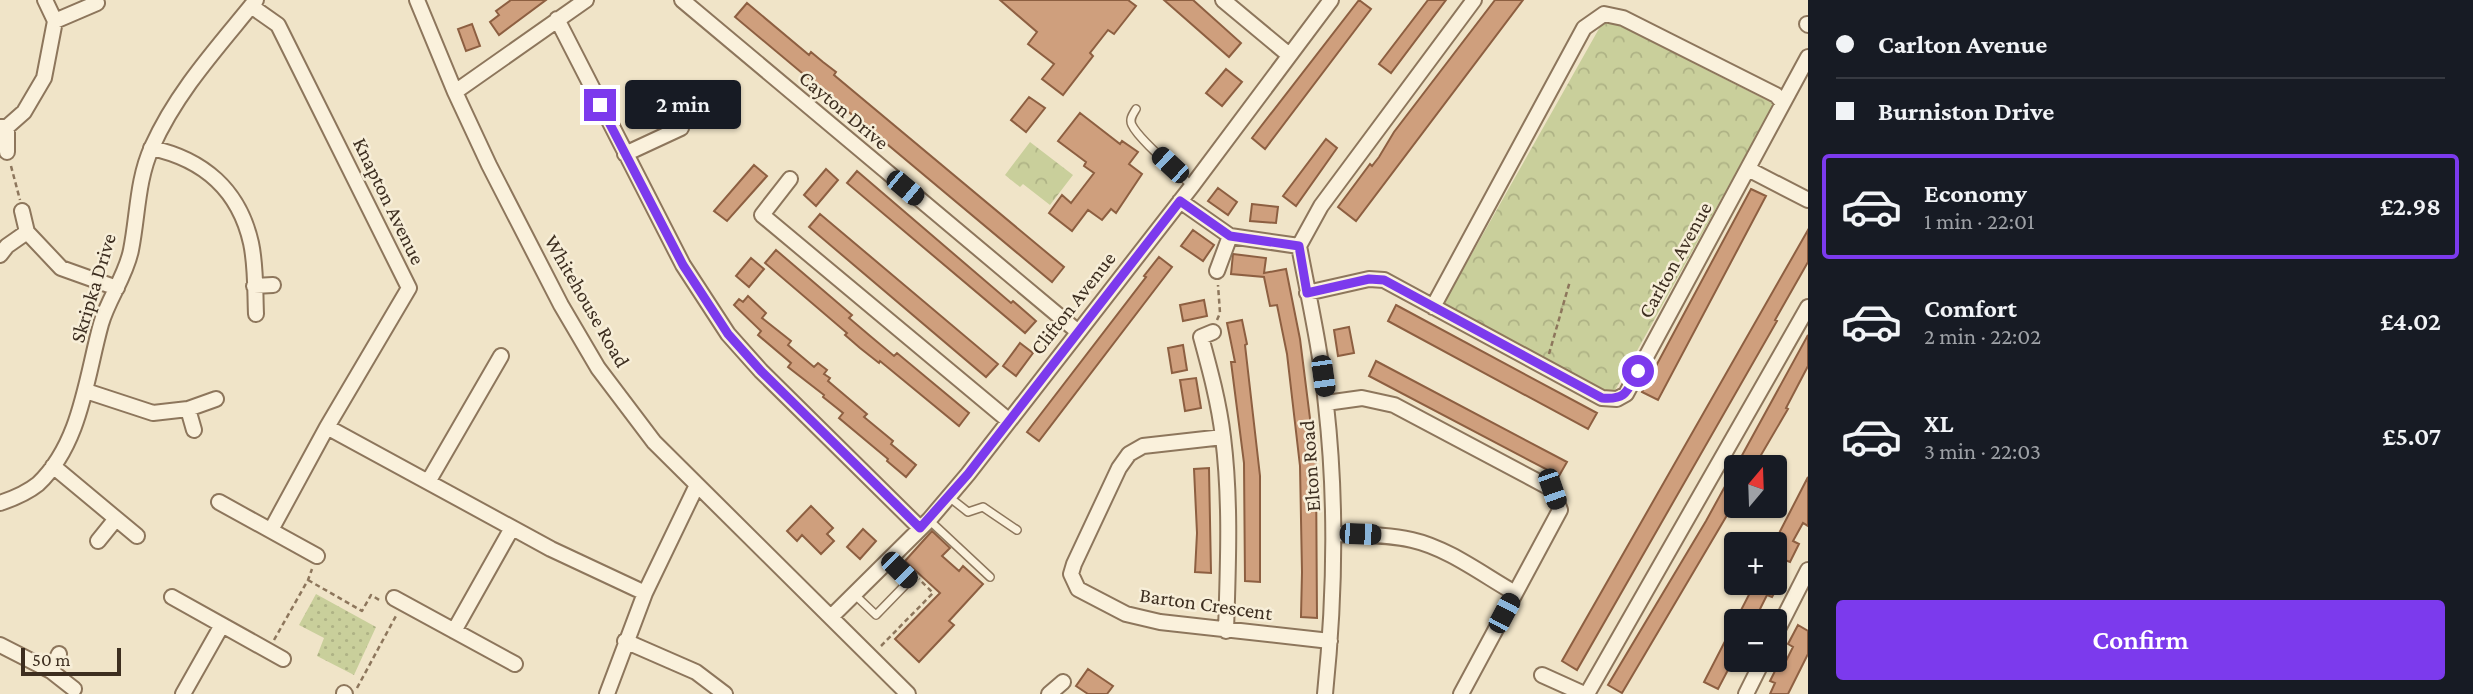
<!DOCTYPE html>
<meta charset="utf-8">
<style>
:root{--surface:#171b24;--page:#242831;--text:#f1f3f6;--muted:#9ea1a6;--line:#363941;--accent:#7c3aed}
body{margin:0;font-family:"Crimson Pro",serif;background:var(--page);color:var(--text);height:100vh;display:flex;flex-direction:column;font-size:26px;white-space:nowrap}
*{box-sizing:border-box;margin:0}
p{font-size:23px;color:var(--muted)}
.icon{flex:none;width:38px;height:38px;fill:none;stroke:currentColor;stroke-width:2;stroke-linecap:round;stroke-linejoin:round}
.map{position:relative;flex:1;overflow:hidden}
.sheet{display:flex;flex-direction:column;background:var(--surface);width:665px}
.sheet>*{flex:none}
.top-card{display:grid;align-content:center;height:154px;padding:0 28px;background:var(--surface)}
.needle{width:46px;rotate:19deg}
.fabs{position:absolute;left:1724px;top:455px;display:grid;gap:14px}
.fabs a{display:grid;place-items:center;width:63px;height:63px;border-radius:7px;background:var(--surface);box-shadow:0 2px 5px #0004;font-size:35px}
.scale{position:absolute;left:21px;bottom:18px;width:100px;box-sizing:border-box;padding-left:7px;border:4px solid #3d2e20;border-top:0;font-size:19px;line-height:24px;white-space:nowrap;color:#3d2e20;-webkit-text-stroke:5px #f7eed8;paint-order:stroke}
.end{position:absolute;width:32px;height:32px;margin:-16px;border:9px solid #7c3aed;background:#fff;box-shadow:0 0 0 4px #fff}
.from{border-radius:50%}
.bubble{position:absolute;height:49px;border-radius:7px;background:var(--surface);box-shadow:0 2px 5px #0004;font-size:23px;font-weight:600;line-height:49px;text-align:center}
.car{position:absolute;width:21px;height:42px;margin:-21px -10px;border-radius:9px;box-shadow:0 0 5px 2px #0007;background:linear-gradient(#222 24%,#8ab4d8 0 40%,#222 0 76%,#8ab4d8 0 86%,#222 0)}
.top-card b{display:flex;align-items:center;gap:24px;height:66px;font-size:26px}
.top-card b+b{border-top:2px solid var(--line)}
.top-card i{width:18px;height:18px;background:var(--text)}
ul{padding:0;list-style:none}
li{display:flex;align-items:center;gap:21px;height:105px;margin:0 14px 10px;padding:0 14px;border:4px solid transparent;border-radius:7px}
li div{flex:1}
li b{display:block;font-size:26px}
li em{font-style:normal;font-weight:600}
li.current{border-color:var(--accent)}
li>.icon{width:63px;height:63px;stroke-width:1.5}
.button{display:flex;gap:14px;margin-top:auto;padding:14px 28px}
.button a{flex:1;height:80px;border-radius:7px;background:var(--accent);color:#fff;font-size:28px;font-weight:600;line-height:80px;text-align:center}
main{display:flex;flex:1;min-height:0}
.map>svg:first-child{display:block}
.grass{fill:url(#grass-dots)}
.forest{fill:url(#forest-crowns)}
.building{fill:#cf9f7d;stroke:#8d5f41;stroke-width:2}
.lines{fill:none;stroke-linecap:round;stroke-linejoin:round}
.service-casing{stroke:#8d765c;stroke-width:10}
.minor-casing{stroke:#8d765c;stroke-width:18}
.path{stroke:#8d765c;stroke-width:2.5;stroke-dasharray:5 3.5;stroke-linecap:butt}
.service{stroke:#faf1dc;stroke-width:7}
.minor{stroke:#faf1dc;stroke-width:14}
.route{stroke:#7c3aed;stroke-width:9}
.labels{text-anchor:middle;stroke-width:5;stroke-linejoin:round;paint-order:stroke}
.street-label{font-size:21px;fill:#3d2e20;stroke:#f7eed8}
</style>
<main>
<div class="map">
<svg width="1808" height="694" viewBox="0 0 1808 694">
<defs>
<pattern id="grass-dots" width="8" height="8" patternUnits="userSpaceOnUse" patternTransform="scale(1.75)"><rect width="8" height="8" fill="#c9cf9b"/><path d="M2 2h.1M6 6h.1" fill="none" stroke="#aeb285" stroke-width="1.8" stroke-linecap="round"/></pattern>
<pattern id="forest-crowns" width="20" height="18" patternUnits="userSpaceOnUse" patternTransform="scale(1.75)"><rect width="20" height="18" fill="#c9cf9b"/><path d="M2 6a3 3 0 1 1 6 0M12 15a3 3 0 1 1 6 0" fill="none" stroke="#aeb285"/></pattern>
</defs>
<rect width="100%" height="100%" fill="#f0e4c8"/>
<path class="grass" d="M316,594l60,33 -22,48 -37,-19 7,-18 -25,-13z"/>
<path class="forest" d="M1605,18l169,86 -161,290 -170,-89z
M1030,142l43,33 -23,30 -27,-21 -3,3 -15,-12z"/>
<path class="building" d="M511,0h35l-47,35 -9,-13 9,-7 -3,-4z
M1000,0h128l8,6 -22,28 -6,-4 -18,23 3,3 -30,39 -21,-16 12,-15 -26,-20 9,-12z
M1164,0h29l48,43 -12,14z
M1359,0l12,9 -106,140 -13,-11z
M1428,0h18l-55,73 -12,-9z
M1495,0h28l-167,221 -18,-14 32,-43 2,2 7,-9 15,-25z
M747,3l62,52 2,-3 12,10 13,10 -2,3 230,192 -12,15 -317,-265z
M472,24l8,22 -14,5 -8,-22z
M1226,69l16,13 -20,24 -16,-13z
M1029,97l16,11 -19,24 -15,-12z
M1080,113l40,31 2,-3 16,11 -9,12 13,10 -26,39 -5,-4 -9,11 -14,-10 -16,21 -23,-18 13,-18 9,8 23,-30 -10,-7 2,-4 -28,-21z
M1326,139l11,9 -41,58 -13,-10z
M754,165l13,11 -40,45 -13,-10z
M826,169l12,11 -22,26 -12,-11z
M857,171l154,132 2,-2 23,20 -11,12 -178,-150z
M1218,188l19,14 -9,13 -20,-14z
M1751,189l15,7 -108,204 -16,-8z
M1252,204l26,3 -2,16 -26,-2z
M820,214l178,150 -12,13 -177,-150z
M1193,230l21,15 -11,16 -22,-15z
M1808,230v32l-33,58 2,1 -200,349 -15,-9z
M776,250l76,65 -3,3 20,17 25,21 3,-3 72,60 -10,13 -79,-65 -1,2 -19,-15 -15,-13 2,-2 -82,-70z
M1233,254l33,4 -2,15 22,-4 14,70 16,127 1,152 -16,-1 1,-45 -2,-106 -13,-112 -10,-49 -7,1 -6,-29 -33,-3z
M1159,257l13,10 -133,174 -12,-9 119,-155 -2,-1z
M751,258l13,11 -15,18 -13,-11z
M748,296l18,17 -4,5 29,23 -3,4 26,22 4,-4 9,7 -3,4 6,4 -2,3 39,33 -3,3 29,24 -2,3 25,21 -10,12 -19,-16 1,-2 -49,-41 4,-5 -20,-16 1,-2 -36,-28 3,-4 -33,-28 3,-4 -27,-26 5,-6 4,3z
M1204,300l3,16 -24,5 -3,-16z
M1396,305l201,108 -9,16 -200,-108z
M1242,320l5,24 -2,1 15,131v106l-15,-1 -1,-118 -13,-101h4l-8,-39z
M1349,327l5,26 -16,3 -4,-26z
M1808,335v31l-22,42 2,1 -34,58h-18v33l-114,193 -14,-8 98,-164z
M1020,343l13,10 -17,23 -13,-10z
M1183,345l4,25 -15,3 -4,-25z
M1376,361l191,101 -8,14 -190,-100z
M1196,378l5,30 -16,3 -5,-31z
M1209,468l2,105 -16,-1 2,-39 -3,-64z
M1808,477v49l-5,-3 -10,18 6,3 -9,18 -5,-2 -11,21v-38z
M811,506l22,22 -6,6 7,7 -13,13 -19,-19 -5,6 -10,-10z
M863,529l13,12 -16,18 -13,-12z
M932,531l18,17 -8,8 17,15 4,-5 20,18 -34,37 5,4 -35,37 -24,-23 45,-46 -35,-32z
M1755,583h25l-8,14 -5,-2 -9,18 14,7 -36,1v48l-6,-3 -12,23 -14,-7z
M1798,625l10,6v23l-20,40h-18l5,-11 -5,-2 9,-18 5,2 9,-18 -5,-3z
M1088,669l25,17 -6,8h-19l-12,-8z"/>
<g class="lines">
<g class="service-casing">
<path id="service" d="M1136,109c-3,5 -7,10 -4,16 7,15 46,47 60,61
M949,497l19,15 15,-5 34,23
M929,520l61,57
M854,594l22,21 34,-35 -22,-21"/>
</g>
<g class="minor-casing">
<path id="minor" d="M417,0l38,92 34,73 72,140 37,63 56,74 254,252
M682,0l395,331
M1223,0l66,55
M251,6l27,19 131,263 -82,139 -56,103
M557,19l126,246 45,69 33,37 159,157
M55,21l42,-18
M1807,24l1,1
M455,92l131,-92
M0,127h7l17,-15 20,-34 11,-57 -10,-21
M151,148c52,11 88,42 100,95 5,23 4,48 5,71
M7,152v-25
M625,154l56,-26
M1748,169l60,31
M790,179l-28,36 246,205
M1180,201l50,35 69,10
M22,211l5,21 34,36 56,20
M0,255l7,-9 20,-14
M1217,271l13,-35
M254,286l19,-1
M1307,293l62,-14 15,1 218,118 15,1 9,-5 182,-337
M1433,307l151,-279 20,-14 19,4 153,77 6,7
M1213,332l-12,5c9,33 18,66 22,100 8,64 5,129 3,194
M86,391l67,22 35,-4 28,-10
M1326,403l36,-5 32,7 158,84 8,21 -99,184
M188,409l6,21
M327,427l224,122 94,44
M1223,437l-80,9 -14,8 -10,14 -45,96 -3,10 7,15 48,25 34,8 170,19
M53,466l84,70
M428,482l73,-126
M219,502l98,54
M0,503c12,-4 28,-11 38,-19 43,-41 48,-106 63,-160 7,-25 25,-48 30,-74 7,-35 6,-70 21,-103 25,-56 66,-100 104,-147
M1335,534c26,1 51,0 77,6 36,8 71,35 103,53
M98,541l17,-21
M172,597l111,62
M394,598l121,66
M831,617l98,-97 39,-46 224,-288 139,-186
M454,631l58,-103
M1774,637l34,-67
M625,641l71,31 29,22
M0,645l51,26 23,18
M51,671l8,-17
M1542,675l42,19
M344,693l1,1
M183,694l39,-69
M607,694l38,-101 52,-108
M1049,694l14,-12
M1325,694c10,-97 12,-192 1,-289 -5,-54 -17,-106 -27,-159l22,-40 153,-206
M1587,694l221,-387
M1746,694l17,-34"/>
</g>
<path class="path" d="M11,166l9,34
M1217,320l3,-7 -2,-28
M1549,354l21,-73
M308,580l54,31 9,-16 10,6
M274,640l34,-60 4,-11
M881,646l52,-53 -14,-14
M357,688l40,-74"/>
<use href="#service" class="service"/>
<use href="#minor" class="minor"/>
</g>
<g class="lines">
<path class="route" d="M600,105l83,160 45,69 33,37 159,157 48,-54 212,-273 50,35 69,10 8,47 62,-14 15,1 218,118c25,2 25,-7 36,-27"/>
</g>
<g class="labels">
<g class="street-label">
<text transform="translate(844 110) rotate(40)" y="7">Cayton Drive</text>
<text transform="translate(389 201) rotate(64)" y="7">Knapton Avenue</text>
<text transform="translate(1675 260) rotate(-61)" y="7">Carlton Avenue</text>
<text transform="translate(93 288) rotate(-73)" y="7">Skripka Drive</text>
<text transform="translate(587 301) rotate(60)" y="7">Whitehouse Road</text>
<text transform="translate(1073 303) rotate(-52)" y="7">Clifton Avenue</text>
<text transform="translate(1310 466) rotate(-94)" y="7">Elton Road</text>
<text transform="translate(1206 604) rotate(8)" y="7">Barton Crescent</text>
</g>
</g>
</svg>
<div class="fabs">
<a><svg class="needle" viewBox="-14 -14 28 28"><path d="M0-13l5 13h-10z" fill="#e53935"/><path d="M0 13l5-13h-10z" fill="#9ea1a6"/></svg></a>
<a>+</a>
<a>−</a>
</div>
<div class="scale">50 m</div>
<i class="end from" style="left:1638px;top:371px"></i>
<i class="end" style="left:600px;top:105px"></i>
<div class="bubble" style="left:625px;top:80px;width:116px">2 min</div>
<i class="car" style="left:1170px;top:165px;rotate:313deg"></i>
<i class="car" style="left:905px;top:188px;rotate:130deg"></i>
<i class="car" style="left:1323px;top:376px;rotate:172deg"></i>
<i class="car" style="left:1552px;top:489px;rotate:161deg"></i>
<i class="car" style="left:1360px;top:534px;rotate:92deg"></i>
<i class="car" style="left:899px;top:570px;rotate:135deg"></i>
<i class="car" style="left:1504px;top:613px;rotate:28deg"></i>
</div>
<section class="sheet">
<div class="top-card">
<b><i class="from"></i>Carlton Avenue</b>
<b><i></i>Burniston Drive</b>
</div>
<ul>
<li class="current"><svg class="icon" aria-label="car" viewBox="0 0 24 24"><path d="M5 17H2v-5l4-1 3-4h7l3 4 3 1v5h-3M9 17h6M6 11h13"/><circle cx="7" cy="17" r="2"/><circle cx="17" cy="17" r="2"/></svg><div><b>Economy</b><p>1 min · 22:01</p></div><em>£2.98</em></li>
<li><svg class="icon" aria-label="car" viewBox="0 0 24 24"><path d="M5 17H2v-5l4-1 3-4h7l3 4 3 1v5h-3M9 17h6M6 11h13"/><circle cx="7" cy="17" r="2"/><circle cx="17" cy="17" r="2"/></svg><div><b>Comfort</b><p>2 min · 22:02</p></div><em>£4.02</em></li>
<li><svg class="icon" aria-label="car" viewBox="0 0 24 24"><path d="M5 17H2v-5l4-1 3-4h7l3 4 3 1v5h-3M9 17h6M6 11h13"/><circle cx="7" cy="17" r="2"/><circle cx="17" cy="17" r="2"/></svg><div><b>XL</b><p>3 min · 22:03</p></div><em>£5.07</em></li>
</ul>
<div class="button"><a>Confirm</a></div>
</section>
</main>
